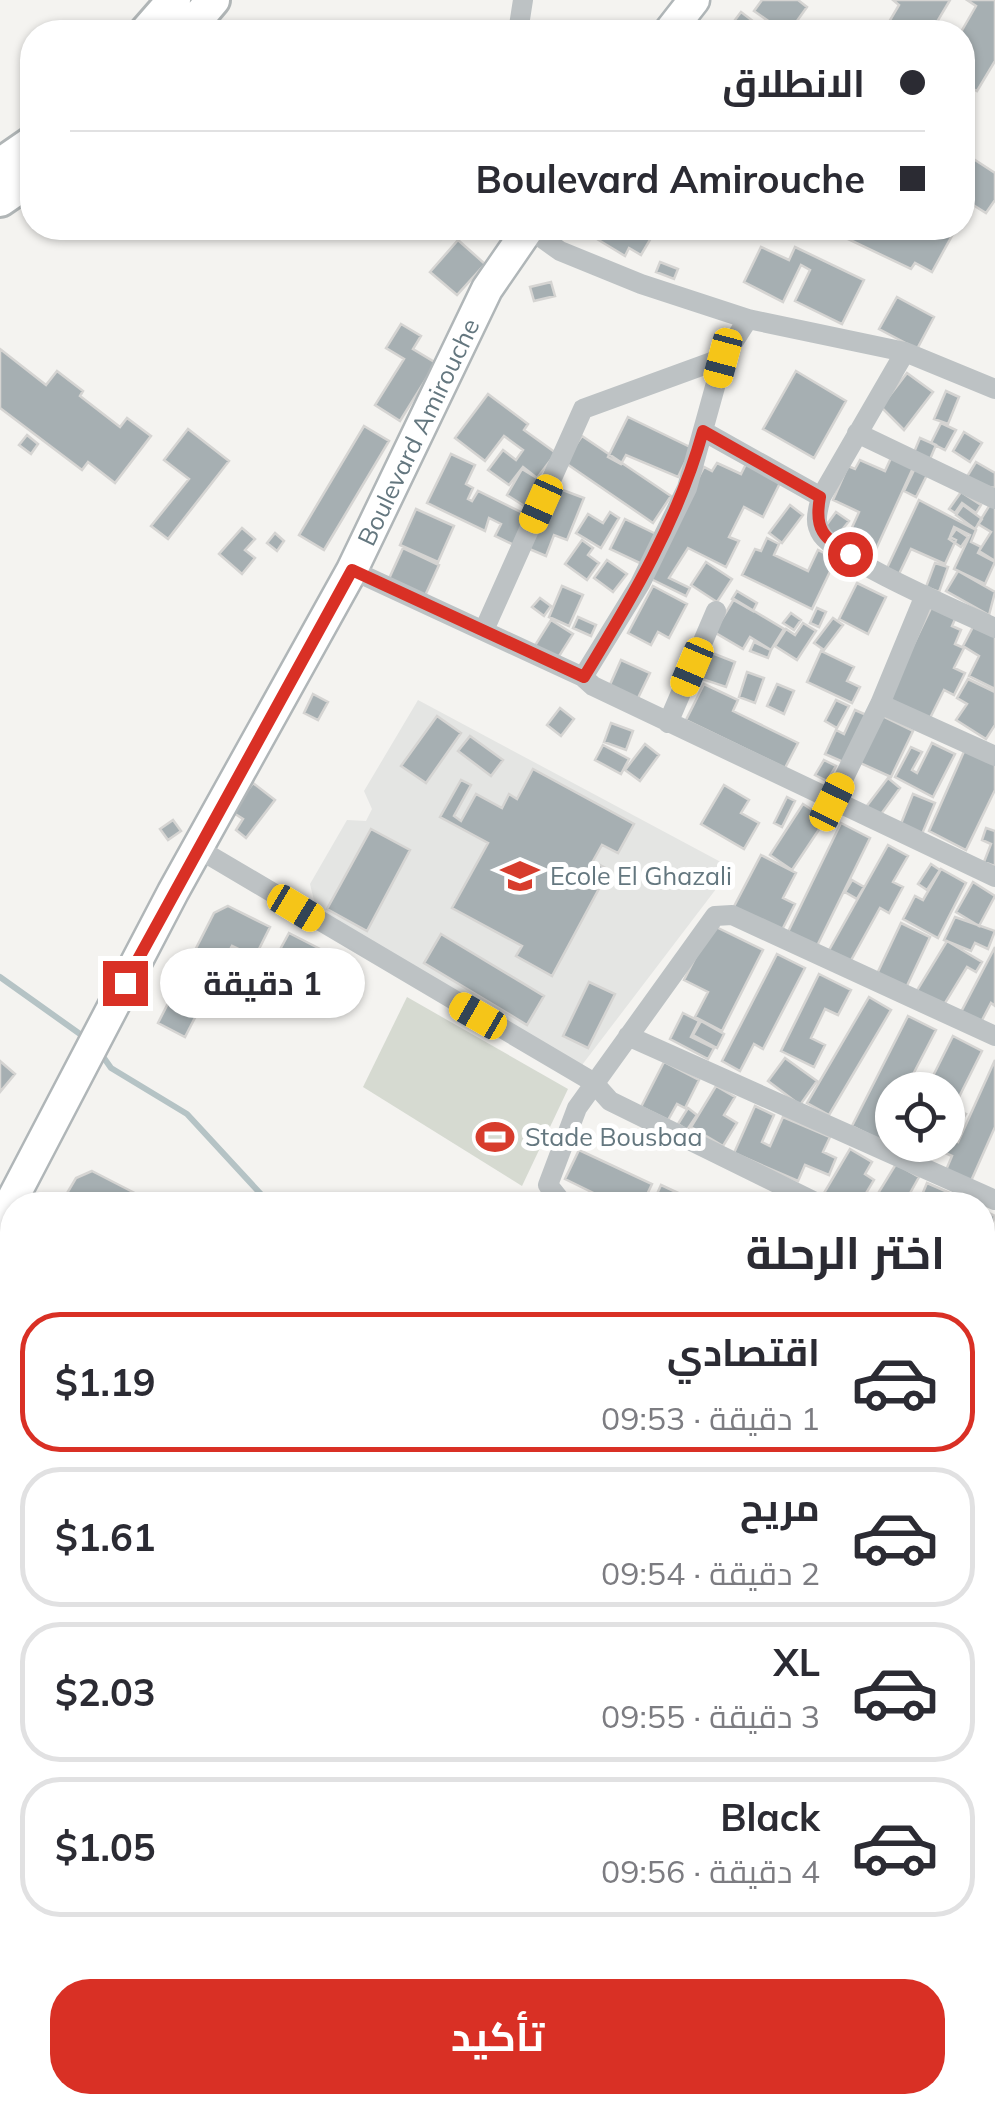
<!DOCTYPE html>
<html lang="ar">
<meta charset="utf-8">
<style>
:root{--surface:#fff;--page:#f2f2f3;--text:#2b2b33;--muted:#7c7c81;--line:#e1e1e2;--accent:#d93025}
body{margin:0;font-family:Mulish,Cairo,sans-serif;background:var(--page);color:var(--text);direction:rtl;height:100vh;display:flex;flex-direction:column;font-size:38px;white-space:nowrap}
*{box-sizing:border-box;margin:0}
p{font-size:32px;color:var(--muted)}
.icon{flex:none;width:55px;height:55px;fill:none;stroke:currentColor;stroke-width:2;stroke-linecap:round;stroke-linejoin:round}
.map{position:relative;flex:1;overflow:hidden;direction:ltr}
.sheet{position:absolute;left:0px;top:1192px;width:995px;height:922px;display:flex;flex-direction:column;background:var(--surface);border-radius:40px 40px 0 0;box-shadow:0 2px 8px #0004;direction:rtl}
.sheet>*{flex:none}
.top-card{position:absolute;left:20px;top:20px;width:955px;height:220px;border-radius:40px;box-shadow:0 2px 8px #0004;direction:rtl;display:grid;align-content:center;height:220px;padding:0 50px;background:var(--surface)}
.tools{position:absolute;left:875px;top:1072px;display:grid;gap:20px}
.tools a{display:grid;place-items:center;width:90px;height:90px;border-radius:50%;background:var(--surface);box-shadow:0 2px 8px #0004;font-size:50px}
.end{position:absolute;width:45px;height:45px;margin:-22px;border:12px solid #d93025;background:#fff;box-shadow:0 0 0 5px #fff}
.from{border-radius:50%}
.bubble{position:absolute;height:70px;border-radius:35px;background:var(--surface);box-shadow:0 2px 8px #0004;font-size:32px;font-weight:700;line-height:70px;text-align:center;direction:rtl}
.car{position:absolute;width:30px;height:60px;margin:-30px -15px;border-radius:12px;box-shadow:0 0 8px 2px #0007;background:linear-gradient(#f5c518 24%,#345 0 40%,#f5c518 0 76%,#345 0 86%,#f5c518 0)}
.top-card b{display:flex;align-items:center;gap:35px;height:95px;font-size:38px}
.top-card b+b{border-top:2px solid var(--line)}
.top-card i{width:25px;height:25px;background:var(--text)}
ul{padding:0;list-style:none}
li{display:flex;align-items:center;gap:30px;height:140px;margin:0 20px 15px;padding:0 30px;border:5px solid var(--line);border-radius:40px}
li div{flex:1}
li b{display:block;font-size:38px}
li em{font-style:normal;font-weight:700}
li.current{border-color:var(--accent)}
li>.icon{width:90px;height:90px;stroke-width:1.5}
h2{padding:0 50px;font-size:45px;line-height:120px}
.action{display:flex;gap:20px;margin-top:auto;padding:20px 50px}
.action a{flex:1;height:115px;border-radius:40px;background:var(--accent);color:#fff;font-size:40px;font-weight:700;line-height:115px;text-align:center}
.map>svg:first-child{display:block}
.built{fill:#e4e5e3}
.green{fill:#d6dad1}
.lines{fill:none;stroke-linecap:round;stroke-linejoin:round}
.stream{stroke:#b5c3c5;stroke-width:6}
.building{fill:#a6afb2;stroke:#d5d4d2;stroke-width:2.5}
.primary-casing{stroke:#b0b6b8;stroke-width:35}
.trunk-casing{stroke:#b0b5b6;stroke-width:38}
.minor{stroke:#bdc2c4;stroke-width:20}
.primary{stroke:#fff;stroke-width:30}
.trunk{stroke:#fff;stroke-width:32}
.route{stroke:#d93025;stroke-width:12}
.labels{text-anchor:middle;stroke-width:10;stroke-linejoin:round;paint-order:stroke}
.street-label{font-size:25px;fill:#64777f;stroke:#fff}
.poi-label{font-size:25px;fill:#64777f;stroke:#fff;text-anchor:start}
</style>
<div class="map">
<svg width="995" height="2113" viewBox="0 0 995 2113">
<rect width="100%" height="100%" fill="#f4f3f0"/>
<path class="built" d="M418,700l314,168 -150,197 -265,-152 -7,-29 37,-64 19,1 6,-12 -8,-18z
M0,2102l197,10v1h-197z"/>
<path class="green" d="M407,997l161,92 -46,97 -159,-99z"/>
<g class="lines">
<path class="stream" d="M0,977l87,62
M99,1051l12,17 76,46 84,91
M982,2055l13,6"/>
</g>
<path class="building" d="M762,0h36l9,7 -18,25h-5l-30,-21z
M950,0l-19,32h-42l-3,-5 13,-22 -6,-5z
M967,0h28v61l-18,30 -15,-8 -1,-51 15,-26z
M741,12l25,19 -1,1h-39z
M972,158l23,15v27l-9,13 -24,-15v-25z
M598,228h59l-16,27 -12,-7 -4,8 -33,-20z
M945,228l9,4 -22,40 -17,-9 -4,6 -84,-40z
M458,240l27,24 -28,31 -27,-23z
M761,247l28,13 6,-13 69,33 -22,44 -47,-23 15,-31 -9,-5 -18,37 -39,-20z
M660,262l18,7 -4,10 -18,-7z
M551,282l4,14 -21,5 -4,-14z
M897,297l37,20 -17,32 -38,-20z
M401,324l20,12 -8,13 23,14 -36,58 -25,-16 29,-46 -18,-11z
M0,349l46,36 11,-14 26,20 -3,5 40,31 7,-9 24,18 -36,47 -27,-21 -6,8 -82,-62z
M796,371l50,30 -32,57 -51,-29z
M907,373l26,19 -29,38 -23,-23z
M946,391l13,6 -11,27 -14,-5z
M488,394l40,30 -4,6 32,23 -19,25 -14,-11 -14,18 -21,-15 15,-20 13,10 7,-10 -19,-14 -19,25 -30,-23z
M628,417l64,31 -14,29 -52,-22 -5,9 -13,-7z
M941,423l15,7 -11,20 -14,-7z
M364,426l25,15 -65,109 -25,-15z
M188,429l41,32 -61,78 -17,-13 38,-47 -25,-19z
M964,432l18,11 -12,19 -17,-11z
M27,435l11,9 -7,10 -12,-9z
M582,436l89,60 -18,27 -89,-61z
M920,438l16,7 -8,19 -16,-7z
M451,454l24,11 -9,19 7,4 -5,11 4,2 6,-10 55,27 -15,29 -23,-11 6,-12 -12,-6 -4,13 -58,-28z
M891,458l22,10 -41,90 -28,-13 15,-33 -26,-12 15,-34 7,3 5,-9 25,11z
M976,462l19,11v15l-32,-5z
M717,463l24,11 5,-10 35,17 -18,36 -19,-10 -15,30 10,4 -13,26 -38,-19 -19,30 21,10 -4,8 -39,-19 57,-110 8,4z
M915,468l12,7 -11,22 -12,-6z
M522,469l23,14 -16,26 -22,-14z
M552,486l32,12 -17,42 -13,-5 -8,21 -19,-8z
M961,492l20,13 -5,8 -14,-10 -7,10 -6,-4z
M919,500l57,30 -5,12 10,5 -3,6 17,9 -10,22 -31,-15 16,-34 -16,-8 -4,10 6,3 -11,24 -34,-15 -12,25 -12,-6z
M991,503l4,2v56l-16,-10 12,-19 -13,-8z
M790,505l13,10 -21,28 -13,-10z
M963,505l19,14 -7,10 -19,-14z
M416,509l38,17 -16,36 -38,-17z
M610,512l9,6 -18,30 -25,-15 12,-19 15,9z
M836,512l13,9 -15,19 -12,-9z
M625,519l33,16 -14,30 -34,-16z
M242,528l13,11 -10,11 10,8 -13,16 -23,-20z
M956,529l12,8 -7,10 -12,-8z
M275,533l9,8 -7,10 -10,-8z
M767,538l12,6 -5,11 34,16 10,-21 18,9 -24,50 -70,-34 13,-26 6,2z
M582,540l11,8 -5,7 11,8 -12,17 -22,-16z
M403,548l36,17 -16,35 -36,-17z
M607,560l20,14 -14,18 -19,-14z
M706,562l26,17 -15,23 -26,-17z
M935,563l13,4 -9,25 -13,-5z
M958,571l37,21 -6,23 -43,-24z
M857,583l29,14 -18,37 -29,-15z
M562,586l21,9 -14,31 -20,-9z
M653,586l34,18 -18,34 -11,-6 -7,13 -23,-12z
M737,591l20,12 -4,8 -21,-12z
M540,598l11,8 -7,10 -12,-9z
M734,599l50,30 -13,21 -21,-13 -7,12 -29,-17z
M932,606l24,11 -4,9 9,4 -6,14 9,4 -10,20 11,5 -11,22 -10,-5 -15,30 -42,-20z
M817,608l9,4 -7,15 -9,-4z
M791,613l10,7 -7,10 -11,-7z
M578,617l18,8 -5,11 -18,-8z
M833,618l10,7 -19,25 -10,-7z
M551,620l22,14 -17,27 -22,-14z
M803,623l13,8 -19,29 -22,-14 11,-17 9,6z
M975,623l20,10v56l-26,-13 10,-20 -16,-10z
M754,642l17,8 -3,8 -18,-7z
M821,651l33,16 -7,14 13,6 -8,16 -45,-21z
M712,653l23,9 -9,25 -24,-8z
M621,660l29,13 -13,27 -28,-13z
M747,672l17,6 -9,25 -16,-6z
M968,679l27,13v33l-9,14 -30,-19 11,-16 -10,-6z
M704,684l34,16 -5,11 65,32 -13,25 -99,-48z
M777,684l17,7 -10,23 -17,-8z
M313,694l15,8 -10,18 -14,-7z
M836,700l13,6 -12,22 -12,-7z
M560,708l14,11 -13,17 -14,-11z
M855,710l16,7 -21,48 -25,-11 11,-24 8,4z
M880,715l33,16 -22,46 -33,-15z
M437,716l24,17 -35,50 -25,-17z
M611,723l22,8 -7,19 -22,-8z
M470,736l33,24 -12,16 -33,-25z
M932,743l23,11 -22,43 -38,-20 16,-30 11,5 -10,18 5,3z
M645,744l14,11 -19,26 -15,-11z
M603,745l26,14 -8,15 -26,-14z
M966,747l29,14v29l-29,60 -37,-19z
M824,760l12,6 -9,15 -12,-6z
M533,769l101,55 -16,29 -16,-8 -9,16 16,9 -57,106 -36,-20 6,-10 -70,-38 36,-65 -48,-26 21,-37 10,5 -17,31 7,5 15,-27 26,14 7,-14 8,5z
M888,778l12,10 -21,29 -13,-10z
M253,783l22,17 -29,38 -10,-8 7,-11 -11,-7z
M724,785l25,15 -8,13 18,10 -15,26 -43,-25z
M913,794l22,9 -13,31 -22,-8z
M787,797l8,4 -13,26 -8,-4z
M803,804l23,15 -34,51 -22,-15z
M173,820l8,11 -13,9 -8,-11z
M841,823l29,15 -54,110 -29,-14z
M986,828l9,3v35l-11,-4 7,-18 -9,-4z
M371,829l39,21 -43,81 -40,-22z
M888,845l20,11 -15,26 10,5 -14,26 -9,-5 -31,56 -21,-12z
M761,855l35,18 -13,25 12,6 -14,28 -52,-16z
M931,864l9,6 -13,20 -9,-6z
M941,869l25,14 -28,55 -35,-19 12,-23 8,4z
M852,880l12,7 -7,12 -12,-7z
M973,882l22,14 -16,30 -23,-14z
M228,906l42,21 -15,30 -23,-11 -47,91 -27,-14 56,-110z
M955,917l40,14 -7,18 -13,-6 -4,8 -27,-11z
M901,923l29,14 -25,53 -29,-14z
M712,925l51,25 -41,81 -27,-14 13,-25 -24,-12z
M289,933l72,37 -19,36 -72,-38z
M441,934l103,62 -17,29 -103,-62z
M947,941l35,21 -6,10 -9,-5 -25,41 -26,-16z
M995,947v59l-4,-3 -11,21 -20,-10z
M777,954l28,14 -42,81 -9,-5 -14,27 -18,-10z
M819,974l32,16 -13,25 -13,-6 -14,29 14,7 -11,22 -33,-16z
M589,982l26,12 -27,54 -25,-12z
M869,997l22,13 -62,105 -22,-12z
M683,1013l16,8 -8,16 23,11 -6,11 -38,-20z
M908,1016l28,14 -29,56 -15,4v31l-10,20 -30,-15z
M701,1021l23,13 -7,14 -24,-13z
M953,1036l29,15 -28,56 -6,-3v-14h-22z
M785,1058l32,23 -17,24 -32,-24z
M995,1060v67l-24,54 -25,-11 6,-14 -18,-8 14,-3v-8l10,5z
M0,1061l15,13 -15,18z
M664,1062l35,18 -14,28 -8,-4 -9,16 -27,-13z
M716,1086l19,11 -11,18 13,8 -14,23 -32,-19z
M948,1105l18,9 -16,23 -2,-2z
M755,1106l19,9 -12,27 8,4 13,-29 47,20 -7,15 13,6 -7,17 -24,-10 -7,16 -64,-28z
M688,1108l9,7 -10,15 -9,-6z
M902,1145h30l1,1 -10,16z
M850,1149l22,13 -7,12 9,6 -9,15 8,4 -3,6h-26l-20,-12z
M579,1150l73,34 -10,21h-24l-53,-26z
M896,1164l23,13 -11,20 10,8h-24l-17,-10z
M92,1171l66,34h-98l16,-27z
M927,1183l39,17 -2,5 -45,-3z
M661,1185l43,20h-52z
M982,1210l13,6 -13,35z
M12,1290v63l-12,-7v-33z
M0,1382l12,7v49l-12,-7z
M12,1625v78l-12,4v-58z
M995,1640v115l-13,-38v-73z
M45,2102h92l-1,11 -92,-4z
M304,2102h47l-1,11 -47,-1z
M527,2102l29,3 -2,8h-30z
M592,2102h90l-1,9z
M718,2102h37l1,11h-51l-1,-6z
M772,2102h34l-1,11h-33z
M830,2102h35l-1,11h-36z
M879,2102h61v7l-61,4z
M473,2108h35v5h-35z"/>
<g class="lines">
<g class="primary-casing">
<g id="primary">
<path d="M669,32l25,-32"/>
<path id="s1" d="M0,1223l173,-331 179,-322 135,-281 42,-61"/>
</g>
</g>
<g class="trunk-casing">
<path id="trunk" d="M146,32l28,-32
M186,32l27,-32
M0,165l32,-22
M0,200l32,-22"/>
</g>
<path class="minor" d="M518,32l5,-32
M528,228l32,23 81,33 107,35 157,33 90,37
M703,431l118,66c-3,14 -8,25 1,38 18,25 139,77 173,93
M857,433l138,66
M821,497l84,-145
M352,570l231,107 10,9 402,191
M484,630l99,-221 140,-51 25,-39
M583,677l57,-93 47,-96 36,-130
M880,704l115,52
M668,723l48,-112
M832,802l48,-98 45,-109
M197,848l396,234 17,19 211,104
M628,1036l367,164
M564,1205l-16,-20 29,-77 138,-192 17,-1 263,121
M982,1307l13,-24
M0,1371l12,5
M982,1554l13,-7
M0,1734l12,10
M982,1822l13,43
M982,1963l13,-2
M982,2097l9,16
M462,2113v-11
M586,2113v-11
M697,2113v-11"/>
<use href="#primary" class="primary"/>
<use href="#trunk" class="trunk"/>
</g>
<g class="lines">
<path class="route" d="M125,983l227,-413 232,107c48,-79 94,-156 119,-246l117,66c-6,32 3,41 30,57"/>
</g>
<defs>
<g id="school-bare" transform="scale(3)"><path d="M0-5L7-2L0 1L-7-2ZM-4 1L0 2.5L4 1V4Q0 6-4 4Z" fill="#d73c2c" stroke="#fff" stroke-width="2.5" paint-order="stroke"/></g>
<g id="stadium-bare" transform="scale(3)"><path d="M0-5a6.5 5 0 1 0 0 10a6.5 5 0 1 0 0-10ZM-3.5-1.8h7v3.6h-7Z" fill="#d73c2c" stroke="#fff" stroke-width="2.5" paint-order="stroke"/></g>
</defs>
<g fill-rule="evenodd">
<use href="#school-bare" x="520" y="876"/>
<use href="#stadium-bare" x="495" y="1137"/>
</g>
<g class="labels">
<g class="street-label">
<text dy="9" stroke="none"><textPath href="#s1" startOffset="895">Boulevard Amirouche</textPath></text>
</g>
<g class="poi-label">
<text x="550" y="885">Ecole El Ghazali</text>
<text x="525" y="1146">Stade Bousbaa</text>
</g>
</g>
</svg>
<div class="tools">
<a><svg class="icon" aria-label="locate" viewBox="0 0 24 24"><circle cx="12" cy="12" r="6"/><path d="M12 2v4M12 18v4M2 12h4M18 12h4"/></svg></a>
</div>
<i class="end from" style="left:850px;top:554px"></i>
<i class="end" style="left:125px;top:983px"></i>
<div class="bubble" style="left:160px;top:948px;width:205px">1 دقيقة</div>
<i class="car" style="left:723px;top:358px;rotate:195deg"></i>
<i class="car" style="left:541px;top:504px;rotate:204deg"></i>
<i class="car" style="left:692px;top:667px;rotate:203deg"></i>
<i class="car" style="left:832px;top:802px;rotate:26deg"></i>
<i class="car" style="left:296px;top:908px;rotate:121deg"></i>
<i class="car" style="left:478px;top:1016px;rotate:300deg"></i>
<div class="top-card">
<b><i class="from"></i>الانطلاق</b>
<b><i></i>Boulevard Amirouche</b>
</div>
<section class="sheet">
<h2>اختر الرحلة</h2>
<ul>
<li class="current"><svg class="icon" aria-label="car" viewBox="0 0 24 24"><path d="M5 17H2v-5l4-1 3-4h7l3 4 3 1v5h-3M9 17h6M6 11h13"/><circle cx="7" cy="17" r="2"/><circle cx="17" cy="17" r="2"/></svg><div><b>اقتصادي</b><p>1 دقيقة · 09:53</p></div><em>$1.19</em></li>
<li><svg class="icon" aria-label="car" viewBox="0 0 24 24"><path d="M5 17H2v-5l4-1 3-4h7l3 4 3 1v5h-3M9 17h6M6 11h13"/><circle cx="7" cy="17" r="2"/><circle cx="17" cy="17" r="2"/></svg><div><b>مريح</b><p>2 دقيقة · 09:54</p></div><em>$1.61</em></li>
<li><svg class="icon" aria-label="car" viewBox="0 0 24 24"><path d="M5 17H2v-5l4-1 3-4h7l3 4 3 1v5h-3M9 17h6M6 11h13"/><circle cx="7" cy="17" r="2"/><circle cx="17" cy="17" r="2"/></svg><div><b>XL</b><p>3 دقيقة · 09:55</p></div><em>$2.03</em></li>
<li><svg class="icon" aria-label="car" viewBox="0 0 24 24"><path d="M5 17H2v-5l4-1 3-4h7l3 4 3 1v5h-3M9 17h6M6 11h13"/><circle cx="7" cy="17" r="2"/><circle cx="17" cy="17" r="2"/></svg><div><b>Black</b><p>4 دقيقة · 09:56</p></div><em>$1.05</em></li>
</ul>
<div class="action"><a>تأكيد</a></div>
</section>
</div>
